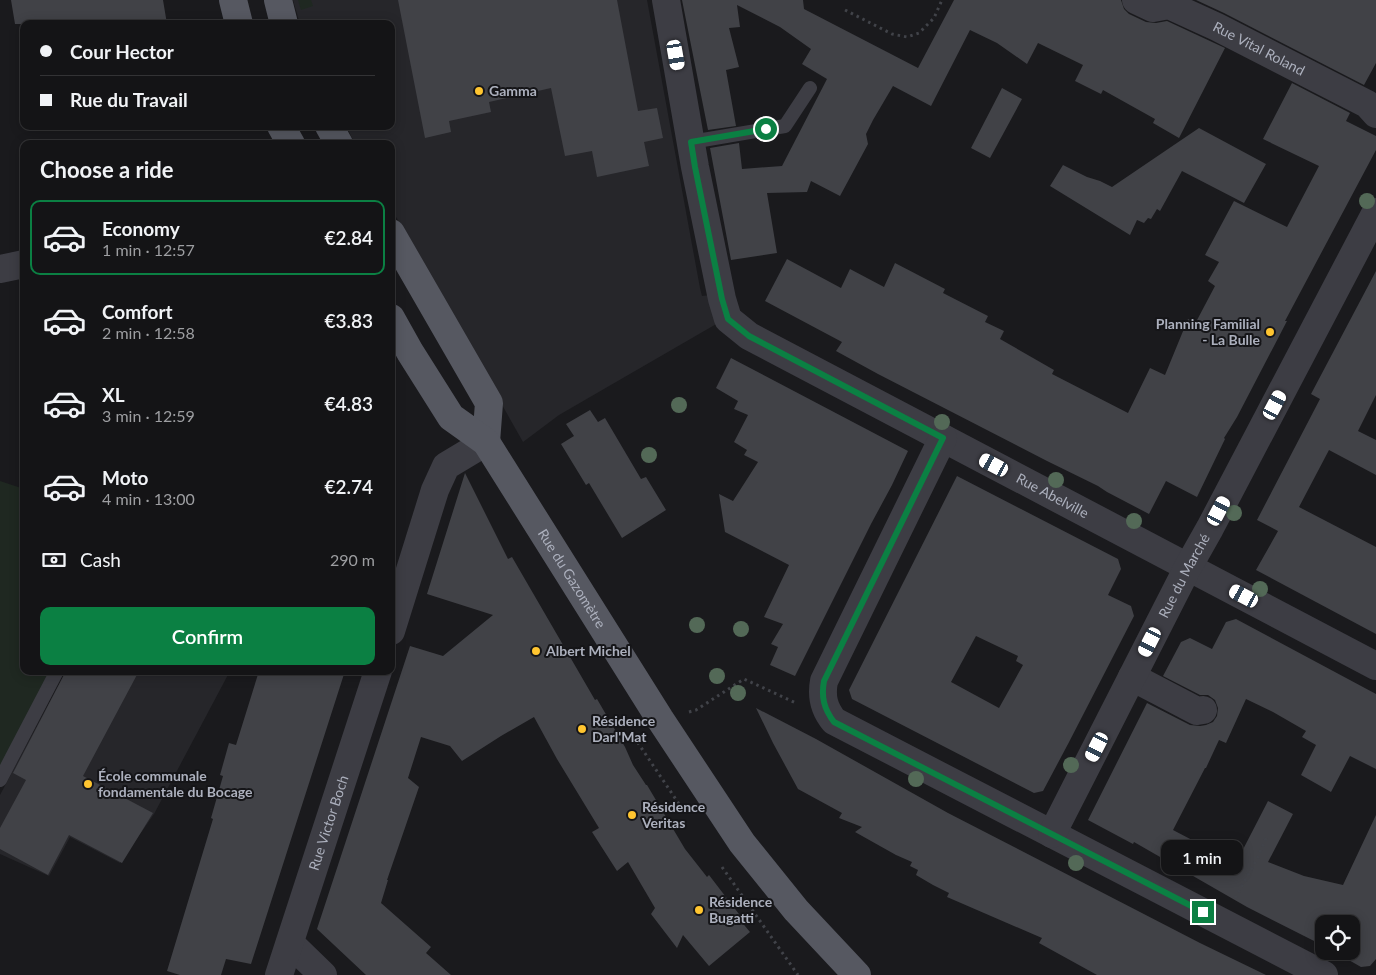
<!DOCTYPE html>
<meta charset="utf-8">
<style>
:root{--surface:#141416;--page:#1d1d1f;--text:#f1f3f6;--muted:#9d9ea1;--line:#333335;--accent:#0b8043}
body{margin:0;font-family:Lato,sans-serif;background:var(--page);color:var(--text);height:100vh;display:flex;flex-direction:column;font-size:19px;white-space:nowrap}
*{box-sizing:border-box;margin:0}
p{font-size:16px;color:var(--muted)}
.icon{flex:none;width:28px;height:28px;fill:none;stroke:currentColor;stroke-width:2;stroke-linecap:round;stroke-linejoin:round}
.map{position:relative;flex:1;overflow:hidden}
.sheet{position:absolute;left:20px;top:140px;width:375px;height:535px;display:flex;flex-direction:column;background:var(--surface);border-radius:10px;box-shadow:0 2px 12px #0003,0 0 0 1px var(--line)}
.sheet>*{flex:none}
.banner{position:absolute;left:20px;top:20px;width:375px;height:110px;border-radius:10px;box-shadow:0 2px 12px #0003,0 0 0 1px var(--line);display:grid;align-content:center;height:110px;padding:0 20px;background:var(--surface)}
.fabs{position:absolute;left:1315px;top:915px;display:grid;gap:10px}
.fabs a{display:grid;place-items:center;width:45px;height:45px;border-radius:10px;background:var(--surface);box-shadow:0 2px 12px #0003,0 0 0 1px var(--line);font-size:25px}
.end{position:absolute;width:22px;height:22px;margin:-11px;border:6px solid #0b8043;background:#fff;box-shadow:0 0 0 2px #fff}
.from{border-radius:50%}
.bubble{position:absolute;height:35px;border-radius:10px;background:var(--surface);box-shadow:0 2px 12px #0003,0 0 0 1px var(--line);font-size:16px;font-weight:600;line-height:35px;text-align:center}
.car{position:absolute;width:15px;height:30px;margin:-15px -8px;border-radius:6px;box-shadow:0 0 4px 1px #0007;background:linear-gradient(#fff 24%,#345 0 40%,#fff 0 76%,#345 0 86%,#fff 0)}
.banner b{display:flex;align-items:center;gap:18px;height:48px;font-size:19px}
.banner b+b{border-top:1px solid var(--line)}
.banner i{width:12px;height:12px;background:var(--text)}
ul{padding:0;list-style:none}
li{display:flex;align-items:center;gap:15px;height:75px;margin:0 10px 8px;padding:0 10px;border:2px solid transparent;border-radius:10px}
li div{flex:1}
li b{display:block;font-size:19px}
li em{font-style:normal;font-weight:600}
li.current{border-color:var(--accent)}
li>.icon{width:45px;height:45px;stroke-width:1.5}
h2{padding:0 20px;font-size:22px;line-height:60px}
.pay{display:flex;align-items:center;gap:12px;height:55px;padding:0 20px;font-size:19px}
.pay p{margin-inline-start:auto}
.action{display:flex;gap:10px;margin-top:auto;padding:10px 20px}
.action a{flex:1;height:58px;border-radius:10px;background:var(--accent);color:#fff;font-size:20px;font-weight:600;line-height:58px;text-align:center}
.map>svg:first-child{display:block}
.built{fill:#26262a}
.green{fill:#1f2821}
.building{fill:#414247;fill-rule:evenodd}
.lines{fill:none;stroke-linecap:round;stroke-linejoin:round}
.path{stroke:#414349;stroke-width:3;stroke-dasharray:2.5 4;stroke-linecap:butt}
.lane{stroke:#3d3d44;stroke-width:14}
.street{stroke:#3d3d44;stroke-width:28}
.primary{stroke:#565861;stroke-width:28}
.tree{fill:#536957}
.route{stroke:#0b8043;stroke-width:6}
.poi-dot{fill:#ffc530;stroke:#151518;stroke-width:2}
.labels{text-anchor:middle;stroke-width:4;stroke-linejoin:round;paint-order:stroke}
.street-label{font-size:14px;fill:#acb0bd;stroke:#151518}
.poi-label{font-size:14px;font-weight:bold;fill:#acb0bd;stroke:#151518;text-anchor:start}
</style>
<div class="map">
<svg width="1376" height="975" viewBox="0 0 1376 975">
<rect width="100%" height="100%" fill="#1a1a1d"/>
<path class="built" d="M293,0h354l53,288 2,8 8,-1 8,28 -159,92 -36,27 -132,-234v-64h-36l-9,-18h45v-102h-91z
M66,671h164l-76,143 -34,49 -50,-26 -21,39 -49,-22v-59z"/>
<path class="green" d="M298,0h13l2,6 -12,4z
M0,481l24,8v182h33l-57,109z"/>
<path class="building" d="M11,0h152l4,24h-152z
M398,0h219l21,111 19,-3 6,30 -19,4 5,24 -52,11 -5,-26 -27,5 -14,-68 -62,14 2,10 -42,9 2,11 -26,6z
M682,0h121l1,9 114,59 36,-68h167l3,9 5,5 17,8 10,1 11,-2 58,27 -46,90 -26,-15 2,-4 -52,-29 -2,4 -26,-13 8,-16 -45,-22 -11,21 -30,-21 -27,-13 -39,76 -38,-20 -20,34 -7,14 2,10 -28,52 -29,-15 -4,11 -40,1 10,60 -46,7 -21,-112 29,-5 3,26 40,-3 45,-87 -25,-15 9,-15 -31,-22 -43,-22 3,22 -11,1 10,39 -13,3 10,56 -28,4z
M1196,0h180v63l-12,22 -140,-72z
M1292,83l58,30 -4,8 30,15v14l-91,171h2l-50,96 -13,21 1,1 -28,58 -31,-16 -17,33 -42,-22 -9,-6 -51,-25 -169,-87 -42,-23 6,-9 -77,-41 22,-42 54,29 9,-19 34,18 11,-24 50,26 -2,4 45,23 -3,6 19,9 -4,8 54,31 -2,4 76,39 22,-45 15,7 23,-56 8,3 19,-36 -7,-5 11,-19 -14,-7 29,-54 53,26 32,-61 -56,-27z
M1002,88l20,11 -32,59 -19,-10z
M1199,128l67,36 -22,39 -62,-32 -22,40 -3,-2 -6,10 -3,-1 -4,5 -7,-3 -7,15 -80,-49 13,-21 24,12 13,4 12,6z
M1376,271v124l-18,36 18,9v35l-47,-25 -30,57 77,40v87l-120,-64 22,-39 -21,-11 63,-121 -9,-5z
M731,358l177,93 -16,34 -21,39 -76,152 -25,-11 8,-18 -7,-3 12,-20 -19,-7 25,-52 -64,-33 -6,-38 14,7 25,-39 -14,-7 3,-5 -13,-8 14,-27 -14,-6 4,-8 -22,-13z
M590,410l8,12 7,-4 36,61 5,-2 20,33 -44,28 -33,-55 -3,2 -25,-41 13,-8 -8,-12z
M465,473l43,86 4,-2 83,143 2,-1 28,48 8,18 13,20h1l38,64 22,28 2,-2 33,43 -2,2 10,12 -41,34 -26,-31 -6,13 -26,-34 4,-6 -27,-46 -11,9 -25,-39 7,-4 -42,-69 -23,-42 -33,19 -39,25 -12,-15 -29,-9 -13,41 11,9 -32,93h1l-7,23 50,44 -5,6 25,22h-85l-49,-46 93,-283 33,10 50,-41 -66,-21z
M957,476l161,83 3,10 -13,26 23,11 3,10 -66,128 -25,47 -9,2 -182,-94 -3,-9zM976,636l42,20 -2,5 7,4 -24,43 -48,-26z
M1236,619l140,75v75l-26,-13 -19,36 -30,-17 15,-30 -14,-8 4,-6 -33,-19 -27,-13 -20,44 -7,-3 -13,28h-1l-32,62 63,33 32,-62 25,13 -25,48 36,14 39,9 33,-70v144l-6,7 -9,1 -28,-16h18v-27h-27v22l-77,-39 -113,-65 -1,2 -45,-24 59,-117 43,22 10,1 6,-1 7,-3 4,-6 1,-8 -3,-8 -7,-5h-8l-37,-19 18,-34 9,-4 22,11 14,-27z
M66,671h73l-56,105 70,37 -31,50 -53,-28 -21,40 -48,-26v-21l26,-48 -13,-7z
M259,671h86l-94,293 -25,-5 -5,16h-41l-13,-4 46,-152 -2,-1 12,-42 -3,-1 9,-32 7,2z
M756,708l60,31 132,74 252,130 66,32h-169l-58,-32 3,-5 -95,-41 2,-4 -16,-8 -17,-10 2,-5 -8,-4 2,-4 -16,-7 -41,-23 7,-5 -23,-9 3,-5 -44,-24 -25,-46z"/>
<g class="lines">
<path class="path" d="M845,10l47,24 15,3 12,-4 15,-15 8,-18
M689,712l7,-2 48,-31 52,24
M634,737l45,67
M722,867l76,108
M1235,898l22,-39 10,-23"/>
<path class="lane" d="M691,142l94,-16 25,-38
M0,780l57,-109"/>
<g class="street">
<path id="s1" d="M666,0l29,167 27,132 6,20 21,17 627,330"/>
<path id="s2" d="M1136,0l17,8 16,-3 48,22 150,77 9,10"/>
<path d="M0,269l24,-5"/>
<path d="M943,438l-119,243c-3,16 0,28 10,40l490,254"/>
<path d="M391,631l44,-141 11,-24 40,-24"/>
<path d="M1132,677l65,34 6,-1"/>
<path id="s3" d="M1052,834l136,-267 22,-39 166,-316"/>
<path d="M290,943l33,32"/>
<path id="s4" d="M279,975l99,-304"/>
</g>
<g class="primary">
<path d="M233,0l6,24"/>
<path d="M278,0l6,24"/>
<path d="M281,126l10,18"/>
<path d="M329,126l10,18"/>
<path d="M391,233l98,170 -3,39"/>
<path id="s5" d="M391,318l19,34 41,65 35,25 174,277 82,124 54,67 61,65"/>
</g>
</g>
<g class="tree">
<circle cx="1367" cy="201" r="8"/>
<circle cx="679" cy="405" r="8"/>
<circle cx="942" cy="422" r="8"/>
<circle cx="649" cy="455" r="8"/>
<circle cx="1056" cy="480" r="8"/>
<circle cx="1234" cy="513" r="8"/>
<circle cx="1134" cy="521" r="8"/>
<circle cx="1260" cy="589" r="8"/>
<circle cx="697" cy="625" r="8"/>
<circle cx="741" cy="629" r="8"/>
<circle cx="717" cy="676" r="8"/>
<circle cx="738" cy="693" r="8"/>
<circle cx="1071" cy="765" r="8"/>
<circle cx="916" cy="779" r="8"/>
<circle cx="1076" cy="863" r="8"/>
</g>
<g class="lines">
<path class="route" d="M766,129l-75,13 4,25 27,132 6,20 21,17 194,102 -119,243c-3,16 0,28 10,41l369,190"/>
</g>
<g class="poi-dot">
<circle cx="479" cy="91" r="5"/>
<circle cx="1270" cy="332" r="5"/>
<circle cx="536" cy="651" r="5"/>
<circle cx="582" cy="729" r="5"/>
<circle cx="88" cy="784" r="5"/>
<circle cx="632" cy="815" r="5"/>
<circle cx="699" cy="910" r="5"/>
</g>
<g class="labels">
<g class="street-label">
<text dy="5" stroke="none"><textPath href="#s2" startOffset="135">Rue Vital Roland</textPath></text>
<text dy="5" stroke="none"><textPath href="#s1" startOffset="695">Rue Abelville</textPath></text>
<text dy="5" stroke="none"><textPath href="#s3" startOffset="290">Rue du Marché</textPath></text>
<text dy="5" stroke="none"><textPath href="#s5" startOffset="320">Rue du Gazomètre</textPath></text>
<text dy="5" stroke="none"><textPath href="#s4" startOffset="160">Rue Victor Boch</textPath></text>
</g>
<g class="poi-label">
<text x="489" y="96">Gamma</text>
<text x="1260" y="329" text-anchor="end">Planning Familial<tspan x="1260" dy="16">- La Bulle</tspan></text>
<text x="546" y="656">Albert Michel</text>
<text x="592" y="726">Résidence<tspan x="592" dy="16">Darl'Mat</tspan></text>
<text x="98" y="781">École communale<tspan x="98" dy="16">fondamentale du Bocage</tspan></text>
<text x="642" y="812">Résidence<tspan x="642" dy="16">Veritas</tspan></text>
<text x="709" y="907">Résidence<tspan x="709" dy="16">Bugatti</tspan></text>
</g>
</g>
</svg>
<div class="fabs">
<a><svg class="icon" aria-label="locate" viewBox="0 0 24 24"><circle cx="12" cy="12" r="6"/><path d="M12 2v4M12 18v4M2 12h4M18 12h4"/></svg></a>
</div>
<i class="end from" style="left:766px;top:129px"></i>
<i class="end" style="left:1203px;top:912px"></i>
<div class="bubble" style="left:1161px;top:840px;width:82px">1 min</div>
<i class="car" style="left:676px;top:55px;rotate:170deg"></i>
<i class="car" style="left:1275px;top:405px;rotate:28deg"></i>
<i class="car" style="left:994px;top:465px;rotate:298deg"></i>
<i class="car" style="left:1219px;top:511px;rotate:28deg"></i>
<i class="car" style="left:1244px;top:596px;rotate:298deg"></i>
<i class="car" style="left:1150px;top:642px;rotate:207deg"></i>
<i class="car" style="left:1097px;top:747px;rotate:207deg"></i>
<div class="banner">
<b><i class="from"></i>Cour Hector</b>
<b><i></i>Rue du Travail</b>
</div>
<section class="sheet">
<h2>Choose a ride</h2>
<ul>
<li class="current"><svg class="icon" aria-label="car" viewBox="0 0 24 24"><path d="M5 17H2v-5l4-1 3-4h7l3 4 3 1v5h-3M9 17h6M6 11h13"/><circle cx="7" cy="17" r="2"/><circle cx="17" cy="17" r="2"/></svg><div><b>Economy</b><p>1 min · 12:57</p></div><em>€2.84</em></li>
<li><svg class="icon" aria-label="car" viewBox="0 0 24 24"><path d="M5 17H2v-5l4-1 3-4h7l3 4 3 1v5h-3M9 17h6M6 11h13"/><circle cx="7" cy="17" r="2"/><circle cx="17" cy="17" r="2"/></svg><div><b>Comfort</b><p>2 min · 12:58</p></div><em>€3.83</em></li>
<li><svg class="icon" aria-label="car" viewBox="0 0 24 24"><path d="M5 17H2v-5l4-1 3-4h7l3 4 3 1v5h-3M9 17h6M6 11h13"/><circle cx="7" cy="17" r="2"/><circle cx="17" cy="17" r="2"/></svg><div><b>XL</b><p>3 min · 12:59</p></div><em>€4.83</em></li>
<li><svg class="icon" aria-label="car" viewBox="0 0 24 24"><path d="M5 17H2v-5l4-1 3-4h7l3 4 3 1v5h-3M9 17h6M6 11h13"/><circle cx="7" cy="17" r="2"/><circle cx="17" cy="17" r="2"/></svg><div><b>Moto</b><p>4 min · 13:00</p></div><em>€2.74</em></li>
</ul>
<div class="pay"><svg class="icon" aria-label="cash" viewBox="0 0 24 24"><path d="M3 7h18v10H3z"/><circle cx="12" cy="12" r="2"/></svg>Cash<p>290 m</p></div>
<div class="action"><a>Confirm</a></div>
</section>
</div>
